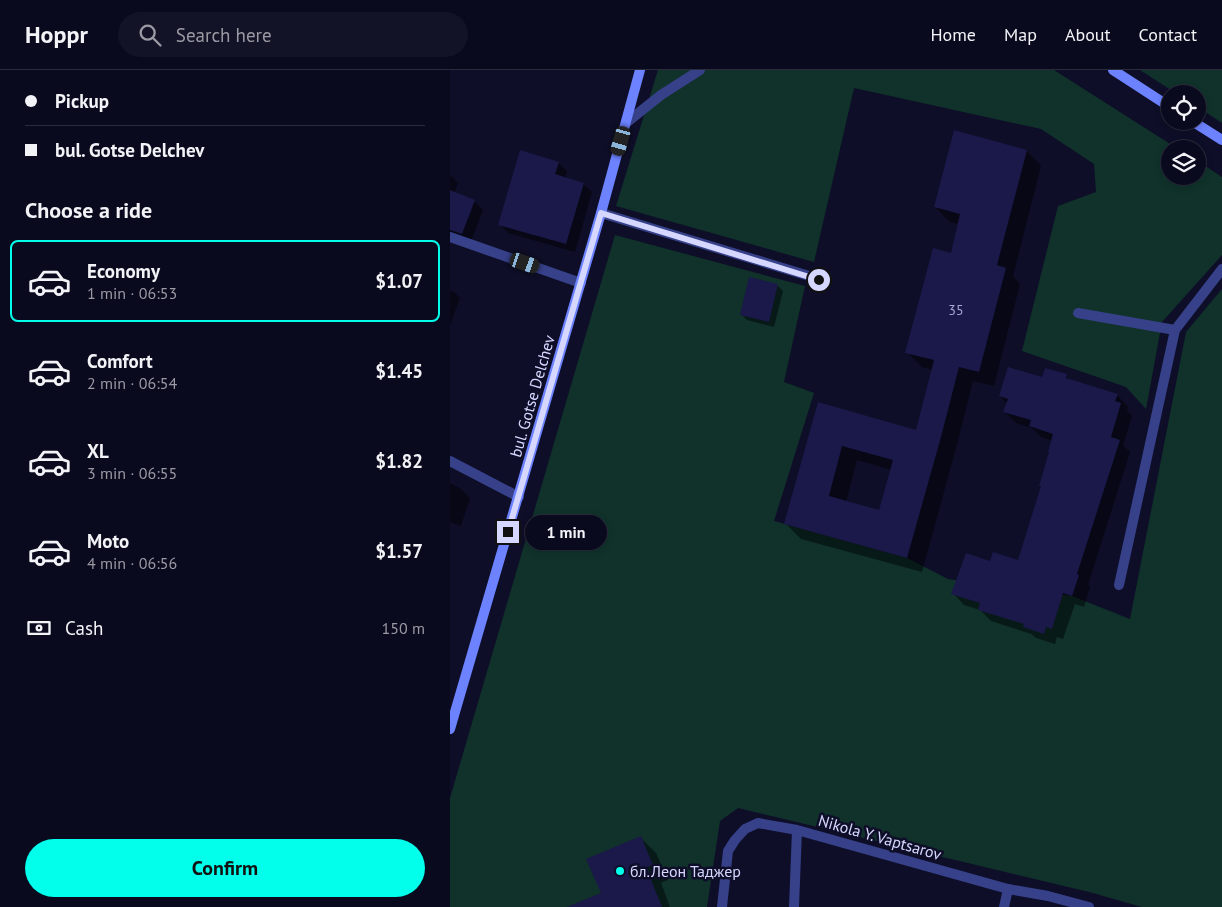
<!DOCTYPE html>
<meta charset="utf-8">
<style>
:root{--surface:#0a0a1e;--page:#131327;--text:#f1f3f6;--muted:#999aa4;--line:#2a2b3c;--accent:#01ffec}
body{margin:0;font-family:"PT Sans",sans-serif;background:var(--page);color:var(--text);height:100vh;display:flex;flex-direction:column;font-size:19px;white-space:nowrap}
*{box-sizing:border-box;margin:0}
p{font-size:16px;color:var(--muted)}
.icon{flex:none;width:28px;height:28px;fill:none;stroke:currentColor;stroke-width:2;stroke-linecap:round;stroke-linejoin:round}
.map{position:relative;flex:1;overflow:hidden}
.side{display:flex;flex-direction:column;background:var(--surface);width:450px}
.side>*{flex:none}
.guide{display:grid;align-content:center;height:110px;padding:0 25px;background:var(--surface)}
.tools{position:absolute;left:711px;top:15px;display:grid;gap:10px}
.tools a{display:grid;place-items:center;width:45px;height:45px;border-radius:50%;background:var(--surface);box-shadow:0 2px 8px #0003,0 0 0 1px var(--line);font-size:25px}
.end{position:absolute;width:22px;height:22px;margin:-11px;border:6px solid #d5d7ff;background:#111;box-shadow:0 0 0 2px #111}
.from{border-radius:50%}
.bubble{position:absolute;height:35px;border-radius:18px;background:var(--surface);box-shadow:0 2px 8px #0003,0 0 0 1px var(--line);font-size:16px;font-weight:800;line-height:35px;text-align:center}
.car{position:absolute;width:15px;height:30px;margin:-15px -8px;border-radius:6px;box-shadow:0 0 4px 1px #0007;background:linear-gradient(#222 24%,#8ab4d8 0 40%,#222 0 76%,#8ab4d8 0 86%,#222 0)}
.guide b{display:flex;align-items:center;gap:18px;height:48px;font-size:19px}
.guide b+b{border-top:1px solid var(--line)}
.guide i{width:12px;height:12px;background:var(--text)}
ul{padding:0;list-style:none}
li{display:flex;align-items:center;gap:15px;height:82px;margin:0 10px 8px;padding:0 15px;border:2px solid transparent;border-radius:8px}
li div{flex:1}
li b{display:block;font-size:19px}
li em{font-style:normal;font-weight:800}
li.current{border-color:var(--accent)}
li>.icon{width:45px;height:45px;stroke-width:1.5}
h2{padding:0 25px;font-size:22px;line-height:60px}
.pay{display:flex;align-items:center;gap:12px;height:55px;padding:0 25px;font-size:19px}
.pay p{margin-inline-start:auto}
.action{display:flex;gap:10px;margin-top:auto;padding:10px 25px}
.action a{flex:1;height:58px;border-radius:30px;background:var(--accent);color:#111;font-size:20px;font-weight:800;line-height:58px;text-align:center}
header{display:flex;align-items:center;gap:30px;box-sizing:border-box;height:70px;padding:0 25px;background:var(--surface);border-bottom:1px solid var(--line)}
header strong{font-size:24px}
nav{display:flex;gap:28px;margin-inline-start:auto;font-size:18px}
.search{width:350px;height:45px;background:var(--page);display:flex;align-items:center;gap:12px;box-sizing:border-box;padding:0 18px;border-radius:28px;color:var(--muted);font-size:19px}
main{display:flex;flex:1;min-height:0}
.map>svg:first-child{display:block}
.green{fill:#10322b}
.shadow{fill:#0007;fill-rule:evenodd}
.building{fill:#1a194a;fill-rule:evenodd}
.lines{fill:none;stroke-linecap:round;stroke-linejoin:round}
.service{stroke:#36418a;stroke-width:10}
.minor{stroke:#36418a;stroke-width:10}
.secondary{stroke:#6c82ff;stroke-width:10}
.route{stroke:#d5d7ff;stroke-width:6}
.poi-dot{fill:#01ffec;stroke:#0e0e28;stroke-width:2}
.labels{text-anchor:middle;stroke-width:5;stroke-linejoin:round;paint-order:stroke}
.number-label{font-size:14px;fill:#a6a8d2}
.street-label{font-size:16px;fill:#d5d7ff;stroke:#0e0e28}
.poi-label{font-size:16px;fill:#d5d7ff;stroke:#0e0e28;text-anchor:start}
</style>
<header>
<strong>Hoppr</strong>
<div class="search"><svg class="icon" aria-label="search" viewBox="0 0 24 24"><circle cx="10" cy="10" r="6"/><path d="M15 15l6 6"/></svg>Search here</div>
<nav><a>Home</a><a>Map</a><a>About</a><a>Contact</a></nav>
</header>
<main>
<section class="side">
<div class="guide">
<b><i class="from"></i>Pickup</b>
<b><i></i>bul. Gotse Delchev</b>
</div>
<h2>Choose a ride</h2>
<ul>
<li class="current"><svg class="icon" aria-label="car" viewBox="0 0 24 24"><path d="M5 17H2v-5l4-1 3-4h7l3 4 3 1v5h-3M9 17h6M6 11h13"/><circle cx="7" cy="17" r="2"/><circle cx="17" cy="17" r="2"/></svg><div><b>Economy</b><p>1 min · 06:53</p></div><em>$1.07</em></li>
<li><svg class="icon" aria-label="car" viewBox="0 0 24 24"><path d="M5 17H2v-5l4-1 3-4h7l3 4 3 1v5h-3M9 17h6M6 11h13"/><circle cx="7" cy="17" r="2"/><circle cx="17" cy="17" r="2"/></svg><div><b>Comfort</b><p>2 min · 06:54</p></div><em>$1.45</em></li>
<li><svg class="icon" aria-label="car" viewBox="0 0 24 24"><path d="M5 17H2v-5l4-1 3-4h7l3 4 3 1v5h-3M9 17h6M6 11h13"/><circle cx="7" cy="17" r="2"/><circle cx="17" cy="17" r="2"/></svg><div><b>XL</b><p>3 min · 06:55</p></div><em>$1.82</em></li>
<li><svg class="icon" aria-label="car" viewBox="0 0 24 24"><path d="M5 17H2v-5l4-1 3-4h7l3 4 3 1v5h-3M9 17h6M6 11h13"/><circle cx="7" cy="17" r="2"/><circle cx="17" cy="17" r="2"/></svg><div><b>Moto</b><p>4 min · 06:56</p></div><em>$1.57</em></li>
</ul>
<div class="pay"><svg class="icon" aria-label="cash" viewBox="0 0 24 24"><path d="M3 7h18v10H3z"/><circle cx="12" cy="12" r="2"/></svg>Cash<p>150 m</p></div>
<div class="action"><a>Confirm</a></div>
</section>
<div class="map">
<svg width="772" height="837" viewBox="0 0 772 837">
<rect width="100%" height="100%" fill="#0e0e28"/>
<path class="green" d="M208,0h396l124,79h-8v27h28v-15l24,16v78l-60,67 -16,87 -20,-22 -104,-36 36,-145 38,-14 -2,-28 -53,-35 -187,-41 -40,174 -198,-56z
M690,0h82v53l-24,-16v-13h-21z
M165,165l190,51 -21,96 30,11 -40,128 133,37 41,21 124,17 58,23 56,-287 36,-43v618h-80l-49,-14 -355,-85 -18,13 -13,86h-257v-109z"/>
<path class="shadow" d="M577,81l14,15 -28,110 7,8 -26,102 -21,-5 -18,71 -33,120 -121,-33 -15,-15 33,-121 98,29 16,-62 -11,-3 -15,-15 45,-97 7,-31 -9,-2 -15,-15zM407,390l35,10 -12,42 -34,-10z
M108,93l9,8 -2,8 18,5 9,8 -17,60 -67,-19 -8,-9z
M0,105l8,8 -4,10 20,8 9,9 -12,32 -21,-6z
M328,216l5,5 -9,36 -27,-7 -6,-6z
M0,221l4,1 6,6 -10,27z
M616,306l5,5 46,14 11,12 -1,3 5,6 -9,29 7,7 -42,133 2,2 -6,20 -9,-3 -12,35 -6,-2 -2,7 -19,-6 -5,-4 -40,-13 -11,-11 -16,-5 -11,-12 38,-31h28l23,-75 10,-46 -11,-4 -9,-9 -16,-5 -11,-11 2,-9 -7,-7 43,-17z
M0,413l11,6 9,9 -9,28 -11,-4z
M191,768l15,15 12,27 -7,3 9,24h-80l12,-14z"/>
<path class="building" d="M504,60l73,20 -30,115 9,3 -27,104 -20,-5 -18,70 -34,121 -123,-34 34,-122 98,28 18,-70 -29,-7 28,-105 18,5 9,-39 -26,-7zM392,376l51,14 -14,50 -50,-14z
M70,80l39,12 -4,12 29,9 -18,61 -68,-19z
M0,120l25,10 -13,34 -12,-4z
M299,207l29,7 -9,38 -29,-7z
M558,297l34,10 3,-9 22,6 -1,4 52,16 -3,7 6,2 -10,34 9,3 -43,134 2,1 -7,21 -9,-3 -11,36 -6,-2 -2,7 -21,-7 1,-3 -46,-14 2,-7 -29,-9 15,-41 24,8 3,-9 25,8 23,-74h-2l10,-34h-1l5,-18 -24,-8 2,-6 -28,-8 5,-13 -9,-3z
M191,766l12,29 -6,2 3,8h-1l13,32h-95l34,-14 -15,-34z"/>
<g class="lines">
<path class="service" d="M176,53l35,-28 39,-25
M0,167l131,46
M628,243l97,17
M0,391l69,36
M669,515l56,-255 47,-61
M554,837l4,-18"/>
<path class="minor" d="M151,143l218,66
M272,837l6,-56 7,-11 10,-11 13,-6 39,7 211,59 40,7 41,11
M344,837l3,-77"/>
<path class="secondary" d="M663,0l57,37
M742,51l30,19
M0,659l151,-516 39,-143"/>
</g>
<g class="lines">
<path class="route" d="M58,462l93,-319 218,67"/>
</g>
<circle class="poi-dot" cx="170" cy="801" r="5"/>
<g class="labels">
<g class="number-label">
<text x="506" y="245">35</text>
</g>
<g class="street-label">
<text transform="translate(82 326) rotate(-74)" y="6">bul. Gotse Delchev</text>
<text transform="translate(430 767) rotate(16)" y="6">Nikola Y. Vaptsarov</text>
</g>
<g class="poi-label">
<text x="180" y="807">бл.Леон Таджер</text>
</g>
</g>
</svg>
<div class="tools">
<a><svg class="icon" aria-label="locate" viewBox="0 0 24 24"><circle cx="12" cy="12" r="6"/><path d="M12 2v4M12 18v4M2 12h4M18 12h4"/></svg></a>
<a><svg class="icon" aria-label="layers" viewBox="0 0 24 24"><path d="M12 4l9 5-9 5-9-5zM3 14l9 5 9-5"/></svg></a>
</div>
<i class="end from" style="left:369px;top:210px"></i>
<i class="end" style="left:58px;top:462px"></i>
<div class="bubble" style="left:75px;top:445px;width:82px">1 min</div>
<i class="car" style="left:171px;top:71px;rotate:196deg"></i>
<i class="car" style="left:75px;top:193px;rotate:109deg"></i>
</div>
</main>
